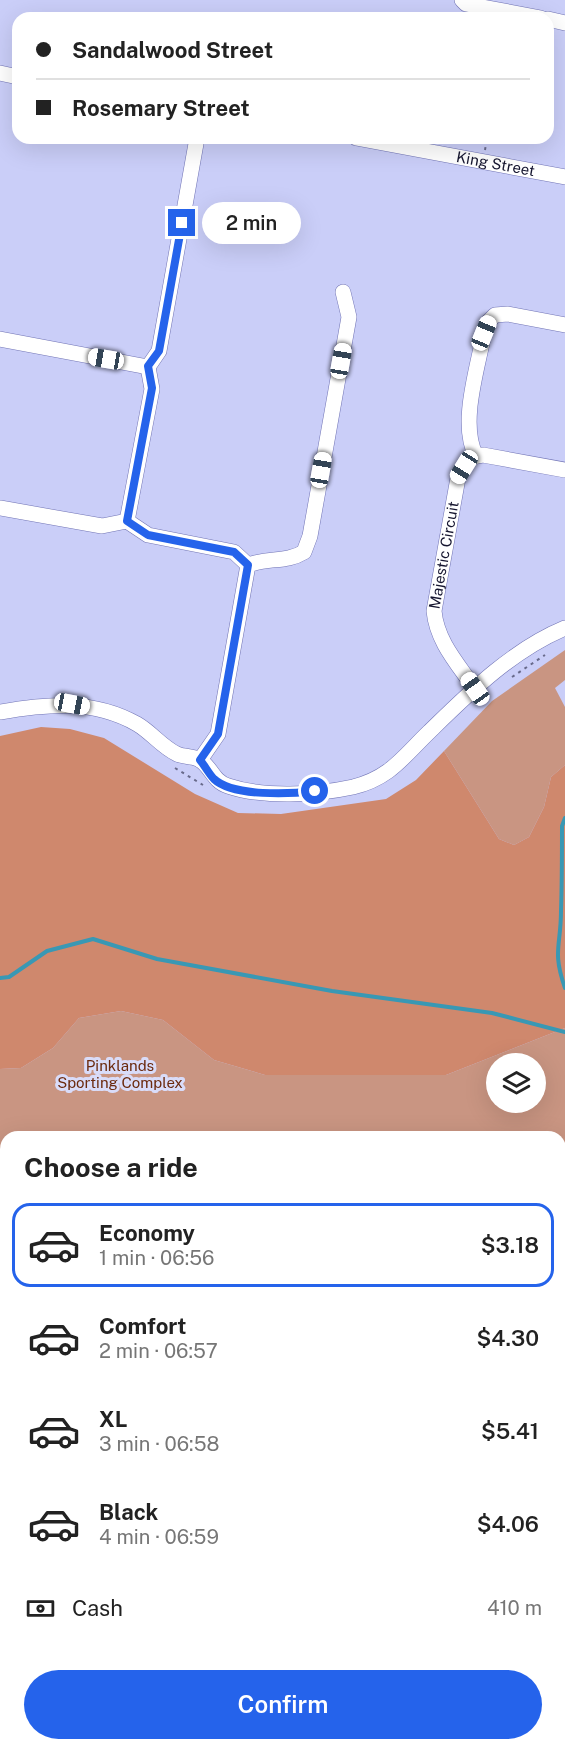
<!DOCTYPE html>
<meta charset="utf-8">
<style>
:root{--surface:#fff;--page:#f6f6f6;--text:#222;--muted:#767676;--line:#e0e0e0;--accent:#2563eb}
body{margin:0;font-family:"Public Sans",sans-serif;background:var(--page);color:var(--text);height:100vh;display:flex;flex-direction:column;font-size:22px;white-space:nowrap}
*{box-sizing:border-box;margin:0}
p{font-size:20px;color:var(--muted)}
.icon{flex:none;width:33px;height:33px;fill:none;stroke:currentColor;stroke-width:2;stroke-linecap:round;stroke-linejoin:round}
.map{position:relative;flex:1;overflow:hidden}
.drawer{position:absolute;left:0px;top:1131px;width:566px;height:620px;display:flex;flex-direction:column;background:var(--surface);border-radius:18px 18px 0 0;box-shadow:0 6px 24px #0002}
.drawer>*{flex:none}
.top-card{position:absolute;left:12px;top:12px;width:542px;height:132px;border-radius:18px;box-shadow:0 6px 24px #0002;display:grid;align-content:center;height:132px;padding:0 24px;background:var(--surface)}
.fabs{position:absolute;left:486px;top:1053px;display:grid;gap:12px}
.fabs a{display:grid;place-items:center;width:60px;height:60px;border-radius:50%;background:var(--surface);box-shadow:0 6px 24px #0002;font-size:30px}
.end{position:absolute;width:27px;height:27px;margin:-14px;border:8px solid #2563eb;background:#fff;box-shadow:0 0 0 3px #fff}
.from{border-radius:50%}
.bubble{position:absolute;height:42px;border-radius:21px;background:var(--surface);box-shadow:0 6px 24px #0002;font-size:20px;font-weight:600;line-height:42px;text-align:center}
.car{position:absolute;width:18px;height:36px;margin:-18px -9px;border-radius:8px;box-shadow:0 0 4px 2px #0007;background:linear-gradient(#fff 24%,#345 0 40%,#fff 0 76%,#345 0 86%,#fff 0)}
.top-card b{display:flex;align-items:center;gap:21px;height:57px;font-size:22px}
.top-card b+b{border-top:2px solid var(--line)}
.top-card i{width:15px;height:15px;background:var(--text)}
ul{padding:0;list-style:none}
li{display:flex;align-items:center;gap:18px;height:84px;margin:0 12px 9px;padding:0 12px;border:3px solid transparent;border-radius:18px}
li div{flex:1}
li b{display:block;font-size:22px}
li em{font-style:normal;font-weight:600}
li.active{border-color:var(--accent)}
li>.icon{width:54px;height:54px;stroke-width:1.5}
h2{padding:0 24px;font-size:27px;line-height:72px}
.pay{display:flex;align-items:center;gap:15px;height:66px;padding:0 24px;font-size:22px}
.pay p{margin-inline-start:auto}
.action{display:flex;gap:12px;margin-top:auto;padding:12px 24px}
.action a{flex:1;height:69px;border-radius:36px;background:var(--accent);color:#fff;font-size:24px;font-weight:600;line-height:69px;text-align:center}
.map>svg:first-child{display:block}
.green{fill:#c99582;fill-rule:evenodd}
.forest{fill:#cf886d}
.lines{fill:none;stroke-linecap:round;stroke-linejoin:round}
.stream{stroke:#3998b4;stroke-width:4}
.service-casing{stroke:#7174b5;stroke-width:9}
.minor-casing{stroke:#7174b5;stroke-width:16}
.trunk-casing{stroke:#7174b5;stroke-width:26}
.path{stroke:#686a8b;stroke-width:2;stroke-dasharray:3 4.5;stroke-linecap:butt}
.service{stroke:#fff;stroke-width:8}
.minor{stroke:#fff;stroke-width:15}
.trunk{stroke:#fff;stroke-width:24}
.route{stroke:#2563eb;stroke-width:8}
.labels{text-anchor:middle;stroke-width:6;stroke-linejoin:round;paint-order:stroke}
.street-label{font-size:15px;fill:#161630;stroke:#d9dcf9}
.park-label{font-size:15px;fill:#6b2a0e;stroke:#d9dcf9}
</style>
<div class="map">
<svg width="565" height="1750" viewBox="0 0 565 1750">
<rect width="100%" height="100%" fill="#cacef8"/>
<path class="green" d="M565,650v30l-10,8 10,19v58l-14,12 -7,30 -15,30 -15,8 -15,-6 -55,-88 48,-50z
M121,1011l42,9 51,40 51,15h181l119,-47v409l-5,4v-304h-554v414l-6,-9v-473l21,-1 32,-20 26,-30zM496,1064h40v38h-40z"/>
<path class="forest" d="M41,727l29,2 34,9 91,56 43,19 43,1 105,-15 30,-19 28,-29 55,88 15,6 15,-8 15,-30 7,-30 14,-12v263l-119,47h-181l-51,-15 -51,-40 -42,-9 -42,7 -26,30 -32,20 -21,1v-333z"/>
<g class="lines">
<path class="stream" d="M565,818l-3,8c0,29 0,57 -1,85 0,35 -9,40 4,77
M0,978l9,-1 38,-26 46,-12 64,20 175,32 160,22 73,19"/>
<g class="service-casing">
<path id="service" d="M0,1509l6,9
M0,1610l6,-3"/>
</g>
<g class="minor-casing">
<g id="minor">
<path d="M462,0l4,4 75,14"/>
<path d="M548,19l17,4"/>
<path d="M0,73l18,4"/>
<path id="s1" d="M356,138l209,39"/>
<path d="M0,339l148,28"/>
<path d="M476,456c-17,-33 2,-88 8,-123l5,-12 6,-6 13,-1 57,11"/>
<path d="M0,508l102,18 25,-5"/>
<path d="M127,521l25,-132 -4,-22 11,-16 38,-213"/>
<path d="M127,521l21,14 86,17 14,13 -30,169 -18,26"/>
<path d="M248,565c21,-8 38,-2 56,-13l6,-16 39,-219 -6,-25"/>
<path id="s2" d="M475,689c-17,-25 -38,-47 -41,-78l24,-133 13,-21 12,-2 82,15"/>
<path d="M0,712c47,-8 93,-13 137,12 14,8 25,23 40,30 6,3 15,2 21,5 13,6 14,22 30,27 36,12 88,9 125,1 37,-9 50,-30 76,-55 40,-39 83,-82 136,-104"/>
<path d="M557,1750l8,-6"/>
</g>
</g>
<g class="trunk-casing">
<path id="trunk" d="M0,1693l6,10
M30,1744l3,6"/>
</g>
<path class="path" d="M485,150l2,-12
M512,677l33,-22
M175,768l28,17
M0,1586l6,10
M560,1609l5,-4
M560,1720l5,-5
M93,1744l3,6
M358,1750l8,-6
M514,1750l11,-6"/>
<use href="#service" class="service"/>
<use href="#minor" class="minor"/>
<use href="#trunk" class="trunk"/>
</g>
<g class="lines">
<path class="route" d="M182,223l-23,128 -11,15 4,22 -25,133 21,14 86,17 14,13 -30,169 -18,26c5,6 9,14 14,19 19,18 77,15 101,12"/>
</g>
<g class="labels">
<g class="street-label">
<text dy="5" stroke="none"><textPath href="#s1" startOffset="142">King Street</textPath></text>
<text dy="5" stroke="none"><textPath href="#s2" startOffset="146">Majestic Circuit</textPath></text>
</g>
<g class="park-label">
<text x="120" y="1071">Pinklands<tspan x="120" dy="17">Sporting Complex</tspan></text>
</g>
</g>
</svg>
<div class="fabs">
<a><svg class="icon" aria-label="layers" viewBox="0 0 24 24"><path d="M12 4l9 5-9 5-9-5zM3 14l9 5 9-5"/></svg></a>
</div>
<i class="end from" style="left:315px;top:791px"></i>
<i class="end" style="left:182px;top:223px"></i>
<div class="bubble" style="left:202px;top:202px;width:99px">2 min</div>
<i class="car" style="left:484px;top:333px;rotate:22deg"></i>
<i class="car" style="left:106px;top:359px;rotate:280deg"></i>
<i class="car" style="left:341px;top:361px;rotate:10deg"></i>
<i class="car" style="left:464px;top:467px;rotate:212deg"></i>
<i class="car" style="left:321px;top:470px;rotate:10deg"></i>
<i class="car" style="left:475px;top:689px;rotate:325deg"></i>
<i class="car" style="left:72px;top:704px;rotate:101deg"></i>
<div class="top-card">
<b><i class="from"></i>Sandalwood Street</b>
<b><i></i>Rosemary Street</b>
</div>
<section class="drawer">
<h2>Choose a ride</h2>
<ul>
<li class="active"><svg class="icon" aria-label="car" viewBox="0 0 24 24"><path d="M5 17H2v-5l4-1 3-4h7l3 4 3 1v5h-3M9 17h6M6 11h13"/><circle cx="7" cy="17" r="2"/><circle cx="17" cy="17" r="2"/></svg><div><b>Economy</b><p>1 min · 06:56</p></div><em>$3.18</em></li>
<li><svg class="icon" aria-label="car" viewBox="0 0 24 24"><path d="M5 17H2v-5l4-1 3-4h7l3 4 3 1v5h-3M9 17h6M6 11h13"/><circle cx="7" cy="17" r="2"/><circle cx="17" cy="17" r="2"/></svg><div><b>Comfort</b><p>2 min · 06:57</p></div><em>$4.30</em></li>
<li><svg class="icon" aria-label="car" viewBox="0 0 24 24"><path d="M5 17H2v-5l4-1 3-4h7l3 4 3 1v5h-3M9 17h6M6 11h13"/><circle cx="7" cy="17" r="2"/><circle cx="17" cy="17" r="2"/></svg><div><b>XL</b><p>3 min · 06:58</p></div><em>$5.41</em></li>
<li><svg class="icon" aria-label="car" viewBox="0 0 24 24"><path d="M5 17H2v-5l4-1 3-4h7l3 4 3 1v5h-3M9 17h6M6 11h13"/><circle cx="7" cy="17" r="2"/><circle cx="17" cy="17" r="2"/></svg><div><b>Black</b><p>4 min · 06:59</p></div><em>$4.06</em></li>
</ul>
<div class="pay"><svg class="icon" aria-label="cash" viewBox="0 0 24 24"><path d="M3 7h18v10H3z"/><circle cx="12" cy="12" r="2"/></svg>Cash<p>410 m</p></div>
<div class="action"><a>Confirm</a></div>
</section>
</div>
